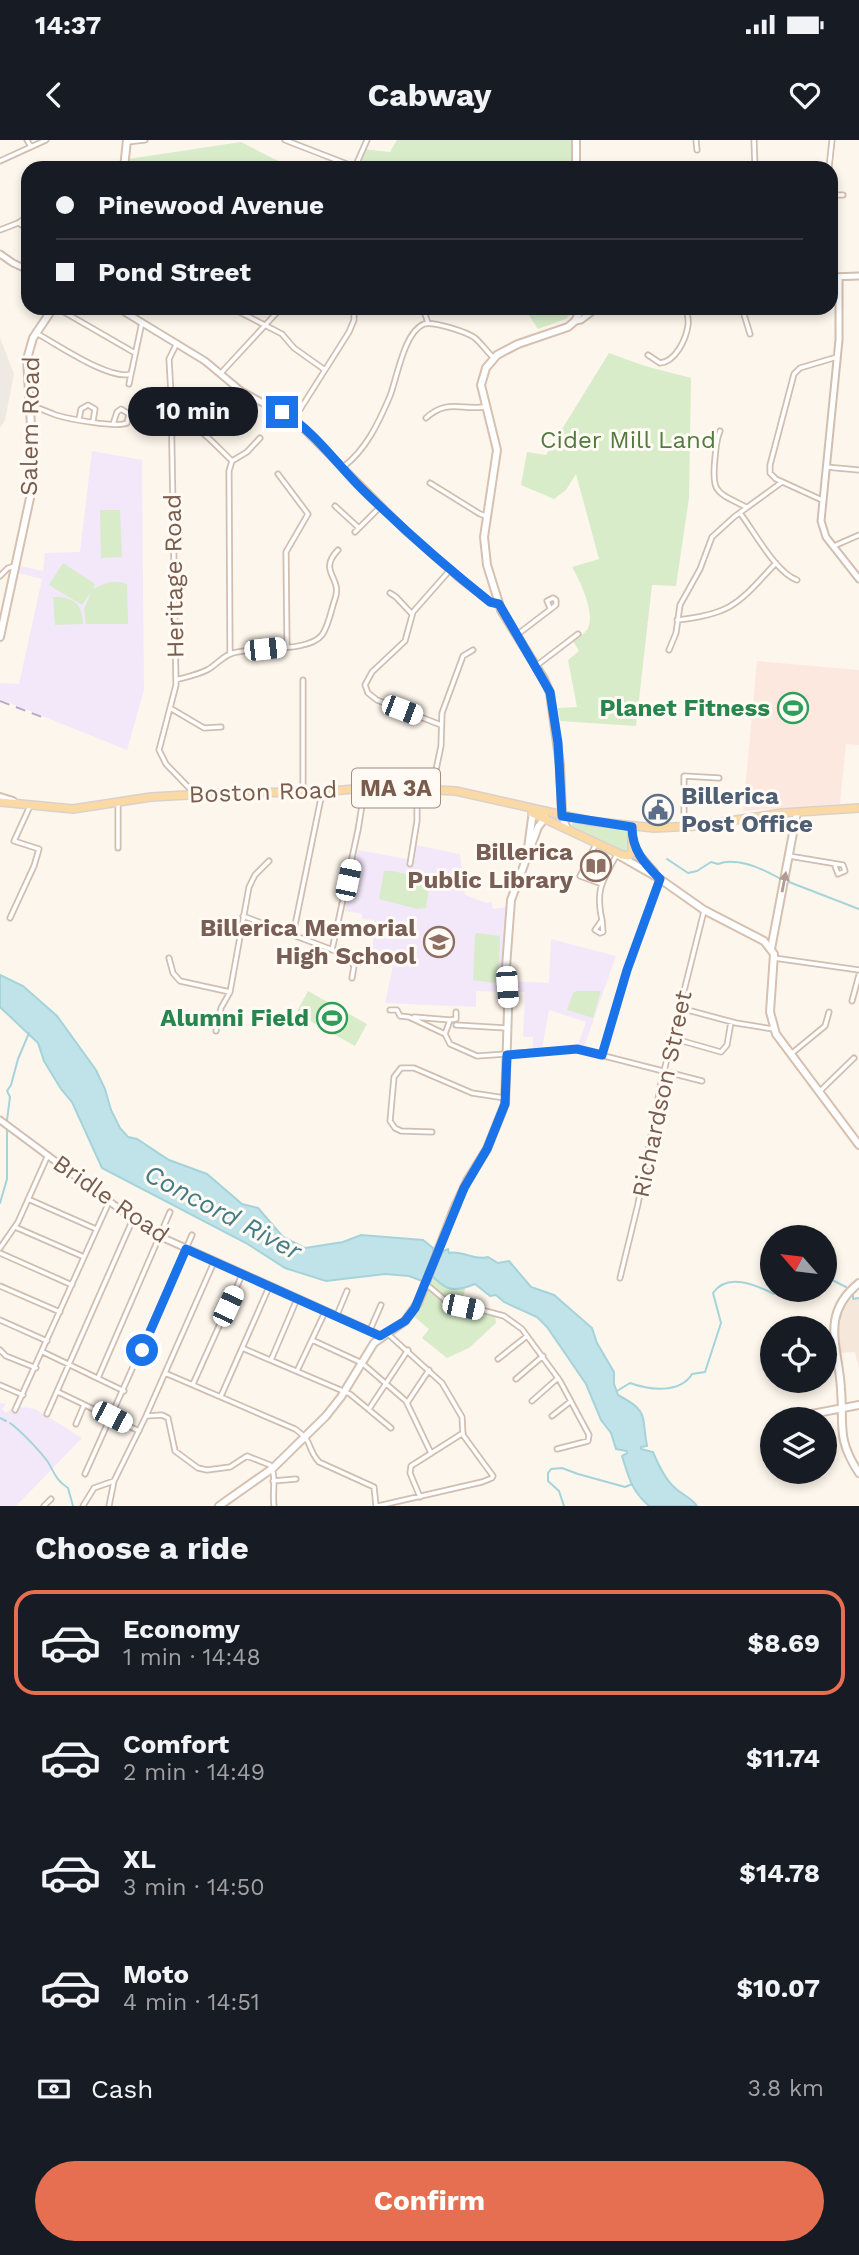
<!DOCTYPE html>
<meta charset="utf-8">
<style>
:root{--surface:#171b24;--page:#20242c;--text:#f1f3f6;--muted:#9ea1a6;--line:#363941;--accent:#e76f51}
body{margin:0;font-family:"Work Sans",sans-serif;background:var(--page);color:var(--text);height:100vh;display:flex;flex-direction:column;font-size:26px;white-space:nowrap}
*{box-sizing:border-box;margin:0}
p{font-size:23px;color:var(--muted)}
.icon{flex:none;width:38px;height:38px;fill:none;stroke:currentColor;stroke-width:2;stroke-linecap:round;stroke-linejoin:round}
.map{position:relative;height:1366px;overflow:hidden}
.drawer{display:flex;flex-direction:column;background:var(--surface);flex:1}
.drawer>*{flex:none}
.banner{position:absolute;left:21px;top:21px;width:817px;height:154px;border-radius:21px;box-shadow:0 4px 10px #0003;display:grid;align-content:center;height:154px;padding:0 35px;background:var(--surface)}
.needle{width:46px;rotate:298deg}
.fabs{position:absolute;left:760px;top:1085px;display:grid;gap:14px}
.fabs a{display:grid;place-items:center;width:77px;height:77px;border-radius:50%;background:var(--surface);box-shadow:0 4px 10px #0003;font-size:35px}
.end{position:absolute;width:32px;height:32px;margin:-16px;border:9px solid #1a73e8;background:#fff;box-shadow:0 0 0 4px #fff}
.from{border-radius:50%}
.bubble{position:absolute;height:49px;border-radius:24px;background:var(--surface);box-shadow:0 4px 10px #0003;font-size:23px;font-weight:700;line-height:49px;text-align:center}
.car{position:absolute;width:21px;height:42px;margin:-21px -10px;border-radius:9px;box-shadow:0 0 5px 2px #0007;background:linear-gradient(#fff 24%,#345 0 40%,#fff 0 76%,#345 0 86%,#fff 0)}
.banner b{display:flex;align-items:center;gap:24px;height:66px;font-size:26px}
.banner b+b{border-top:2px solid var(--line)}
.banner i{width:18px;height:18px;background:var(--text)}
ul{padding:0;list-style:none}
li{display:flex;align-items:center;gap:21px;height:105px;margin:0 14px 10px;padding:0 21px;border:4px solid transparent;border-radius:21px}
li div{flex:1}
li b{display:block;font-size:26px}
li em{font-style:normal;font-weight:700}
li.active{border-color:var(--accent)}
li>.icon{width:63px;height:63px;stroke-width:1.5}
h2{padding:0 35px;font-size:32px;line-height:84px}
.pay{display:flex;align-items:center;gap:18px;height:77px;padding:0 35px;font-size:26px}
.pay p{margin-inline-start:auto}
.primary-button{display:flex;gap:14px;margin-top:auto;padding:14px 35px}
.primary-button a{flex:1;height:80px;border-radius:42px;background:var(--accent);color:#fff;font-size:28px;font-weight:700;line-height:80px;text-align:center}
.status{display:flex;justify-content:space-between;align-items:center;height:49px;padding:0 35px;background:var(--surface);direction:ltr}
.status svg{height:19px;fill:currentColor}
header{display:flex;justify-content:space-between;align-items:center;height:91px;padding:0 35px;background:var(--surface);font-size:32px;font-weight:700}
.map>svg:first-child{display:block}
.residential{fill:#f5e8da}
.commercial{fill:#fde8e0}
.industrial{fill:#efe9e4}
.education{fill:#f3e8fa}
.green{fill:#d8ecc9}
.water{fill:#bfe3e8;stroke:#a5d3da;stroke-width:2}
.lines{fill:none;stroke-linecap:round;stroke-linejoin:round}
.stream{stroke:#a5d3da;stroke-width:2}
.minor-casing{stroke:#d1beb0;stroke-width:7}
.tertiary-casing{stroke:#d1beb0;stroke-width:9}
.secondary-casing{stroke:#d6c0b0;stroke-width:10}
.primary-casing{stroke:#dad1cd;stroke-width:10}
.minor{stroke:#fff;stroke-width:3.5}
.tertiary{stroke:#fff;stroke-width:5}
.secondary{stroke:#fff;stroke-width:6}
.primary{stroke:#fbd9a5;stroke-width:7}
.rail{stroke:#b9a8c9;stroke-width:2;stroke-dasharray:10 7;stroke-linecap:butt}
.oneway{fill:#af9d94}
.route{stroke:#1a73e8;stroke-width:9}
.labels{text-anchor:middle;stroke-width:6;stroke-linejoin:round;paint-order:stroke}
.shield{fill:#fffaf3;stroke:#a28b7f;stroke-width:2}
.shield-label{font-size:23px;font-weight:bold;fill:#7a5c4d}
.street-label{font-size:24px;fill:#7a5c4d;stroke:#fffaf3}
.park-label{font-size:24px;fill:#537a41;stroke:#fffaf3}
.leisure-label{font-size:24px;font-weight:bold;fill:#27864d;stroke:#fffaf3;text-anchor:end}
.service-label{font-size:24px;font-weight:bold;fill:#4e5e75;stroke:#fffaf3;text-anchor:start}
.education-label{font-size:24px;font-weight:bold;fill:#785e54;stroke:#fffaf3;text-anchor:end}
.water-label{font-size:26px;font-style:italic;fill:#437c86;stroke:#fffaf3}
</style>
<div class="status"><b>14:37</b><svg viewBox="0 0 49 12"><path d="M0 12V9h3v3zM5 12V6h3v6zM10 12V3h3v9zM15 12V0h3v12zM26 1h20v11H26zM47 4h2v5h-2z"/></svg></div>
<header><svg class="icon" aria-label="back" viewBox="0 0 24 24"><path d="M15 5l-7 7 7 7"/></svg>Cabway<svg class="icon" aria-label="heart" viewBox="0 0 24 24"><path d="M12 20l-8-8c-3-5 5-10 8-4 3-6 11-1 8 4z"/></svg></header>
<div class="map">
<svg width="859" height="1366" viewBox="0 0 859 1366">
<rect width="100%" height="100%" fill="#fdf6ec"/>
<path class="residential" d="M859,1159v69l-4,-16 -16,1 -3,-24 4,-17 7,-12z"/>
<path class="commercial" d="M757,521l102,9v75l-13,-1 -6,60 -97,7z"/>
<path class="industrial" d="M0,198l14,36 -9,46 -5,8z"/>
<path class="education" d="M92,311l50,9 2,230 -17,60 -127,-51v-16l19,1 23,-105 -24,-6 2,-7 23,5 2,-18 35,-1z
M416,705l44,9 5,41 22,8 4,-2 2,8 14,-2 -4,85 -27,-1v16l-91,-4 8,-37 -21,-1 2,-45 -12,-1v-5l-17,-3 13,-61 54,10z
M551,799l65,17 -32,91 -6,-2 8,-23 -37,-12 -7,39h-9v-12h-10l2,-45h-15l-1,-11 40,2z
M0,1263l6,1 -4,5 4,4 9,-7 20,3 47,29 -66,68h-16z"/>
<path class="green" d="M397,0h177l-2,28h-214l5,-19 27,3z
M241,2l51,26h-117l-18,-7 -14,2 -2,5h-15l2,-9z
M518,168h57l-9,11 -28,10 -12,-18z
M609,213l36,13 46,12 -2,120 -13,88 -24,-1 -16,141 -76,-5 -2,-13 19,-1 -9,-47 11,-9 -6,-10c4,-3 10,-6 13,-10 12,-14 -6,-50 -14,-64l27,-8 -23,-85 -10,16 -12,9 -33,-14 6,-33 19,3z
M100,370h20l2,47 -21,1z
M63,423l32,21 -2,5c12,-6 20,-10 34,-5l1,40h-42l-2,-15 7,-17 -9,13 -33,-20z
M53,457c21,0 29,6 30,27l-28,1z
M574,682l55,8 19,39 -76,-40 -2,-3z
M384,731h9l37,9 -4,28 -9,1 -38,-10z
M477,793l23,3 -1,45 -3,2 -23,-3 2,-45z
M308,851l59,33 -12,22 -59,-33z
M576,851h25l-8,27 -26,-8 6,-17z
M431,1135c6,12 21,14 34,14l-3,13c-15,-5 -25,-8 -33,-22z
M427,1147l14,14 54,16 1,6 -27,25 -22,10 -25,-20 7,-9 -17,-14z"/>
<path class="water" d="M0,835l23,11 34,30 39,54 9,19 6,21 9,18 8,9 9,2 32,21 38,14 35,30 16,4 25,29 22,11 38,-6 18,-7 62,5 10,8 1,7 7,1 2,-5 5,-2 1,4c13,-3 26,8 39,4l10,6 11,-2 22,26 23,8 38,33 5,15 17,29v12l4,11c32,17 23,20 29,51l-6,1v2l12,3c5,12 12,27 21,35 8,8 17,10 23,19h-48c-18,-16 -20,-28 -27,-50l5,-3v-2l-11,-2 -5,-16 -10,-13 -15,-36 -39,-57 -10,-10 -33,-15 -8,-7 -6,1 -15,-12c-24,10 -31,5 -48,-13l-5,10 -13,-5 -24,-2 -59,7 -41,-13 -39,-25 -144,-75 -30,-66 -11,-13 -17,-28 -6,-18 -38,-36z"/>
<g class="lines">
<path class="stream" d="M667,719l21,14 9,-2 14,-9 7,2c19,-7 45,5 61,14
M789,742l70,27
M7,980l3,-23 -3,-6 4,-6 7,-26 11,-26
M0,1063l7,-24v-50
M832,1140l14,7
M824,1141h5
M853,1154v5l6,-1
M617,1251l13,-8c19,7 50,11 62,-9l13,-2 16,-49 -8,-30c14,-21 43,-8 61,1l7,-4
M0,1278l6,3
M10,1283c11,8 30,28 38,39 7,12 8,18 20,26l5,18
M564,1366l-5,-15 -11,-10v-8l3,-4 11,-1 16,6 47,13 7,-3"/>
<g class="minor-casing">
<path id="minor" d="M27,0l4,7
M285,0l67,26 4,-1 11,-25
M696,0l1,10
M754,0l1,28
M127,2l18,-2
M0,21l46,-21
M578,25l54,1 6,2
M829,28l3,-28
M831,55h12
M18,83l10,5
M0,90l18,-7 10,-7
M57,168l78,45
M232,168l50,26 12,14 31,22
M423,168l5,15
M742,168l8,26
M36,193c21,11 74,48 95,41
M177,203l-8,16 2,35 5,291 -17,65 7,14 28,29
M648,215l12,8c15,-1 26,-23 28,-38 1,-5 -1,-12 -2,-17
M221,233l60,-65
M129,244l13,-62
M29,266c10,1 18,6 27,9 13,4 60,13 71,8l2,-9 -8,-5 -4,3 -4,12
M171,277c23,2 45,29 61,44
M426,278c21,-19 34,-8 59,-11
M79,279l2,-10 7,-4 7,4 -2,12
M294,279l55,-87 5,-12v-12
M720,291c-4,9 -4,18 -5,27 -4,36 2,34 31,49
M343,327c23,-17 36,-45 47,-71 7,-18 14,-64 34,-72 9,-3 43,8 51,14 7,6 12,14 19,20
M826,327l33,3
M278,334l30,40 -22,38 1,94
M430,343l50,31 6,2
M822,360l-46,-21 -6,-6v-8l24,-91 6,-6 37,-11
M335,366l24,22
M740,373c14,18 36,60 57,67
M355,392l25,-25
M834,406l25,-11
M0,436l8,-8 7,-2
M390,453l6,4 16,17
M677,480c57,-6 62,-18 99,-57
M518,494l38,-29v-5l-3,-2 -6,3 3,7
M669,510l7,-17 4,-28 20,-36 12,-32 22,-20 48,-35
M230,514l-1,-183 3,-10 15,-9 13,-14
M536,526l42,-32
M176,540c10,-3 21,-5 31,-10 10,-5 15,-14 26,-17 23,-7 75,0 89,-18 7,-10 9,-25 13,-36 8,-22 -18,-27 3,-49
M303,540v110
M170,568l34,20 17,-1
M441,585l-64,-25 -9,-7 -3,-8 7,-13 33,-31 8,-29 37,-42
M432,649l9,-43 1,-33 21,-57 10,-6
M118,662v46
M684,685v-49l35,2
M596,704l-16,32 22,8
M789,716l54,9 2,6 -7,3 -3,-8
M410,724l7,-43v-17l4,-14
M243,776l103,39 8,11 -2,12
M10,778l24,-52 5,-17 -25,-8 16,-35
M602,780c-7,-32 1,-39 15,-66
M602,780l1,12 -3,1 -5,-3z
M293,795l29,-142
M332,810l26,-120 7,-43
M169,818l4,15 7,8 50,11
M774,818l85,12
M852,861l7,-26
M680,868l56,15 37,6
M390,870h7l3,6 9,1 36,17 5,10 27,12 100,-7 125,32
M414,877l36,3
M456,885l50,3
M216,891l5,-23 9,-16 19,-105 6,-12 14,-14
M445,894l5,-14 6,-1v-7
M672,898l49,14 6,-7 4,-23
M791,914l34,-28 4,-14
M602,915l25,-85 33,-91
M820,951l34,-33
M432,992l-31,-1 -6,-3 -5,-7 4,-44 7,-9h13l58,25 33,5
M28,1059l68,30
M15,1087l69,30
M0,1108l18,-26 30,-67
M0,1113l72,32
M620,1138l18,-74 23,-121 43,-172
M426,1144l19,16 59,16 18,13 38,52 29,54 -1,6 -31,8
M0,1146l60,26
M337,1175l10,-24
M0,1180l47,21
M370,1190l11,-25
M312,1200l50,23 44,38 25,52
M242,1208l108,46 41,34
M0,1210l6,6 30,12
M43,1212l81,39
M498,1219l29,-23
M271,1220l26,-61
M297,1231l28,-59
M165,1233l130,56c20,14 11,19 24,33l55,25 2,19
M98,1238l72,-166
M516,1239l27,-23
M193,1244l49,-109
M0,1245l23,10
M58,1252l81,39
M221,1256l48,-109
M532,1261l26,-23
M407,1263l22,-33
M369,1269l39,-59
M15,1270l94,-208
M47,1274l86,-195
M146,1276l16,-1 6,3 7,33 23,17 9,2 23,-3 17,-11 23,9c7,10 2,28 4,41
M552,1276l19,-15
M76,1284l8,-19
M85,1334l107,-239
M273,1341l23,-2
M420,1357l-10,-24 1,-7 52,-33
M44,1366l7,-7
M83,1366l11,-18 20,-7
M109,1366l5,-25 32,-65 68,-154
M378,1366l104,-24 10,-4 1,-2 -30,-41 -1,-18 -20,-34 -54,-49"/>
</g>
<g class="tertiary-casing">
<path id="tertiary" d="M0,114l13,9 15,7
M831,137l28,-1
M839,137v63l-18,181 5,16 33,42
M118,168l87,53 36,30 55,30 111,111 51,45 32,25 9,2
M575,181l6,-1 16,-12
M0,980l133,99 26,17 222,100"/>
</g>
<g class="secondary-casing">
<path id="secondary" d="M124,28l3,-28
M576,28v-28
M0,497l30,-139 2,-55 -5,-84 6,-21 20,-30
M0,657l13,4
M567,689l-5,-13 -2,-51 -10,-72 -6,-14 -43,-69 -14,-45 -3,-28 13,-87 -16,-65 5,-17 11,-13 21,-11 50,-17 7,-6 7,-13
M632,703l7,12 15,17
M528,708l5,-37
M618,715l42,24 44,31 60,31 10,13 -4,58 6,22 83,111
M771,809l26,-137
M859,1143c-40,32 -20,65 -18,106 3,37 -5,49 18,84
M812,1274l47,-9
M219,1366l54,-38 53,-52 15,-19 33,-54 31,-22 13,-18 36,-94 13,-28 20,-32 18,-45 3,-94 -2,-43 5,-67 27,-73 7,-9"/>
</g>
<g class="primary-casing">
<path id="primary" d="M0,662l73,7 78,-12 73,-4 98,-1 53,-5 81,4 133,30 65,7 41,-2 87,-13 77,-5
M532,673l90,42 6,1 4,-4v-25"/>
</g>
<use href="#minor" class="minor"/>
<use href="#tertiary" class="tertiary"/>
<use href="#secondary" class="secondary"/>
<use href="#primary" class="primary"/>
<path class="rail" d="M0,561l42,16"/>
</g>
<defs><path id="oneway-solid" d="M-6-.8H1V-3.2L6.5 0L1 3.2V.8H-6Z" transform="scale(1.75)"/></defs>
<use class="oneway" href="#oneway-solid" transform="translate(784 742) rotate(-79)"/>
<g class="lines">
<path class="route" d="M142,1210l44,-101 194,87 25,-15 10,-13 49,-120 23,-39 18,-45 2,-49 70,-6 25,6 25,-85 33,-91c-16,-16 -28,-29 -28,-52l-70,-11 -4,-73 -8,-51 -51,-88 -9,-2c-44,-35 -86,-72 -126,-111 -27,-26 -49,-60 -82,-79"/>
</g>
<defs>
<g id="stadium-ring" transform="scale(1.575)"><circle r="9.5" fill="#fffaf3" stroke="#2e9e5b" stroke-width="1.5"/><path d="M0-5a6.5 5 0 1 0 0 10a6.5 5 0 1 0 0-10ZM-3.5-1.8h7v3.6h-7Z" fill="#2e9e5b"/></g>
<g id="civic-ring" transform="scale(1.575)"><circle r="9.5" fill="#fffaf3" stroke="#5c6f8a" stroke-width="1.5"/><path d="M-.6-6.5H3V-4.5H.6V-3L4-1V1h2V6H-6V1h2V-1L-.6-3ZM-1.2 2.5V6h2.4V2.5Z" fill="#5c6f8a"/></g>
<g id="library-ring" transform="scale(1.575)"><circle r="9.5" fill="#fffaf3" stroke="#8d6e63" stroke-width="1.5"/><path d="M-6-4Q-3-5.5-.7-3.5V5Q-3 3-6 4ZM6-4Q3-5.5 .7-3.5V5Q3 3 6 4Z" fill="#8d6e63"/></g>
<g id="school-ring" transform="scale(1.575)"><circle r="9.5" fill="#fffaf3" stroke="#8d6e63" stroke-width="1.5"/><path d="M0-5L7-2L0 1L-7-2ZM-4 1L0 2.5L4 1V4Q0 6-4 4Z" fill="#8d6e63"/></g>
</defs>
<g fill-rule="evenodd">
<use href="#stadium-ring" x="793" y="568"/>
<use href="#civic-ring" x="658" y="670"/>
<use href="#library-ring" x="596" y="726"/>
<use href="#school-ring" x="439" y="802"/>
<use href="#stadium-ring" x="332" y="878"/>
</g>
<g class="labels">
<rect class="shield" x="352" y="628.5" width="88" height="39" rx="5"/>
<g class="shield-label">
<text x="396" y="656">MA 3A</text>
</g>
<g class="street-label">
<text transform="translate(30 286) rotate(-89)" y="8">Salem Road</text>
<text transform="translate(174 436) rotate(-91)" y="8">Heritage Road</text>
<text transform="translate(263 652) rotate(-2)" y="8">Boston Road</text>
<text transform="translate(662 954) rotate(-78)" y="8">Richardson Street</text>
<text transform="translate(111 1059) rotate(35)" y="8">Bridle Road</text>
</g>
<g class="park-label">
<text x="628" y="308">Cider Mill Land</text>
</g>
<g class="leisure-label">
<text x="770" y="576">Planet Fitness</text>
<text x="309" y="886">Alumni Field</text>
</g>
<g class="service-label">
<text x="681" y="664">Billerica<tspan x="681" dy="28">Post Office</tspan></text>
</g>
<g class="education-label">
<text x="573" y="720">Billerica<tspan x="573" dy="28">Public Library</tspan></text>
<text x="416" y="796">Billerica Memorial<tspan x="416" dy="28">High School</tspan></text>
</g>
<g class="water-label">
<text transform="translate(223 1072) rotate(28)" y="9">Concord River</text>
</g>
</g>
</svg>
<div class="fabs">
<a><svg class="needle" viewBox="-14 -14 28 28"><path d="M0-13l5 13h-10z" fill="#e53935"/><path d="M0 13l5-13h-10z" fill="#9ea1a6"/></svg></a>
<a><svg class="icon" aria-label="locate" viewBox="0 0 24 24"><circle cx="12" cy="12" r="6"/><path d="M12 2v4M12 18v4M2 12h4M18 12h4"/></svg></a>
<a><svg class="icon" aria-label="layers" viewBox="0 0 24 24"><path d="M12 4l9 5-9 5-9-5zM3 14l9 5 9-5"/></svg></a>
</div>
<i class="end from" style="left:142px;top:1210px"></i>
<i class="end" style="left:282px;top:272px"></i>
<div class="bubble" style="left:128px;top:247px;width:130px">10 min</div>
<i class="car" style="left:265px;top:509px;rotate:84deg"></i>
<i class="car" style="left:402px;top:570px;rotate:111deg"></i>
<i class="car" style="left:348px;top:740px;rotate:12deg"></i>
<i class="car" style="left:507px;top:847px;rotate:176deg"></i>
<i class="car" style="left:228px;top:1166px;rotate:25deg"></i>
<i class="car" style="left:463px;top:1167px;rotate:102deg"></i>
<i class="car" style="left:112px;top:1277px;rotate:117deg"></i>
<div class="banner">
<b><i class="from"></i>Pinewood Avenue</b>
<b><i></i>Pond Street</b>
</div>
</div>
<section class="drawer">
<h2>Choose a ride</h2>
<ul>
<li class="active"><svg class="icon" aria-label="car" viewBox="0 0 24 24"><path d="M5 17H2v-5l4-1 3-4h7l3 4 3 1v5h-3M9 17h6M6 11h13"/><circle cx="7" cy="17" r="2"/><circle cx="17" cy="17" r="2"/></svg><div><b>Economy</b><p>1 min · 14:48</p></div><em>$8.69</em></li>
<li><svg class="icon" aria-label="car" viewBox="0 0 24 24"><path d="M5 17H2v-5l4-1 3-4h7l3 4 3 1v5h-3M9 17h6M6 11h13"/><circle cx="7" cy="17" r="2"/><circle cx="17" cy="17" r="2"/></svg><div><b>Comfort</b><p>2 min · 14:49</p></div><em>$11.74</em></li>
<li><svg class="icon" aria-label="car" viewBox="0 0 24 24"><path d="M5 17H2v-5l4-1 3-4h7l3 4 3 1v5h-3M9 17h6M6 11h13"/><circle cx="7" cy="17" r="2"/><circle cx="17" cy="17" r="2"/></svg><div><b>XL</b><p>3 min · 14:50</p></div><em>$14.78</em></li>
<li><svg class="icon" aria-label="car" viewBox="0 0 24 24"><path d="M5 17H2v-5l4-1 3-4h7l3 4 3 1v5h-3M9 17h6M6 11h13"/><circle cx="7" cy="17" r="2"/><circle cx="17" cy="17" r="2"/></svg><div><b>Moto</b><p>4 min · 14:51</p></div><em>$10.07</em></li>
</ul>
<div class="pay"><svg class="icon" aria-label="cash" viewBox="0 0 24 24"><path d="M3 7h18v10H3z"/><circle cx="12" cy="12" r="2"/></svg>Cash<p>3.8 km</p></div>
<div class="primary-button"><a>Confirm</a></div>
</section>
